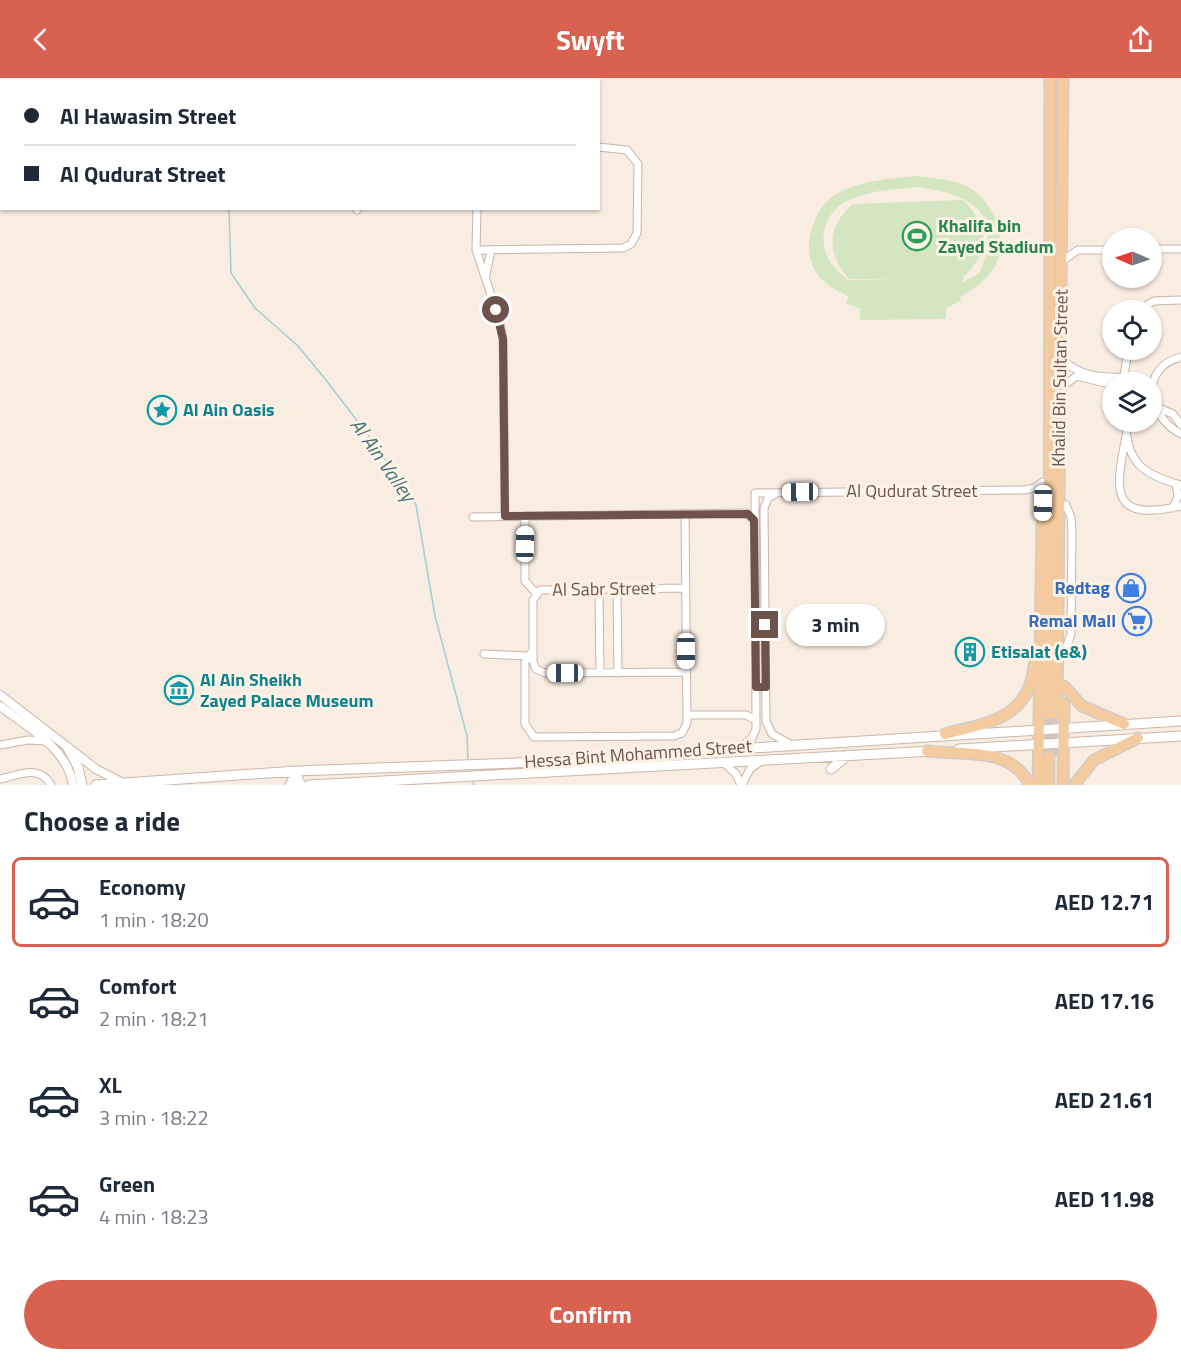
<!DOCTYPE html>
<meta charset="utf-8">
<style>
:root{--surface:#fff;--page:#f6f6f7;--text:#1f2937;--muted:#747a83;--line:#e0e1e3;--accent:#d96150}
body{margin:0;font-family:"Titillium Web",sans-serif;background:var(--page);color:var(--text);height:100vh;display:flex;flex-direction:column;font-size:22px;white-space:nowrap}
*{box-sizing:border-box;margin:0}
p{font-size:20px;color:var(--muted)}
.icon{flex:none;width:33px;height:33px;fill:none;stroke:currentColor;stroke-width:2;stroke-linecap:round;stroke-linejoin:round}
.map{position:relative;height:707px;overflow:hidden}
.sheet{display:flex;flex-direction:column;background:var(--surface);flex:1}
.sheet>*{flex:none}
.banner{position:absolute;left:0px;top:0px;width:600px;height:132px;box-shadow:0 2px 4px #0004;display:grid;align-content:center;height:132px;padding:0 24px;background:var(--surface)}
.needle{width:39px;rotate:272deg}
.fabs{position:absolute;left:1102px;top:150px;display:grid;gap:12px}
.fabs a{display:grid;place-items:center;width:60px;height:60px;border-radius:50%;background:var(--surface);box-shadow:0 2px 4px #0004;font-size:30px}
.end{position:absolute;width:27px;height:27px;margin:-14px;border:8px solid #6e534a;background:#fff;box-shadow:0 0 0 3px #fff}
.from{border-radius:50%}
.bubble{position:absolute;height:42px;border-radius:21px;background:var(--surface);box-shadow:0 2px 4px #0004;font-size:20px;font-weight:700;line-height:42px;text-align:center}
.car{position:absolute;width:18px;height:36px;margin:-18px -9px;border-radius:8px;box-shadow:0 0 4px 2px #0007;background:linear-gradient(#fff 24%,#345 0 40%,#fff 0 76%,#345 0 86%,#fff 0)}
.banner b{display:flex;align-items:center;gap:21px;height:57px;font-size:22px}
.banner b+b{border-top:2px solid var(--line)}
.banner i{width:15px;height:15px;background:var(--text)}
ul{padding:0;list-style:none}
li{display:flex;align-items:center;gap:18px;height:90px;margin:0 12px 9px;padding:0 12px;border:3px solid transparent;border-radius:9px}
li div{flex:1}
li b{display:block;font-size:22px}
li em{font-style:normal;font-weight:700}
li.active{border-color:var(--accent)}
li>.icon{width:54px;height:54px;stroke-width:1.5}
h2{padding:0 24px;font-size:27px;line-height:72px}
.cta{display:flex;gap:12px;margin-top:auto;padding:12px 24px}
.cta a{flex:1;height:69px;border-radius:36px;background:var(--accent);color:#fff;font-size:24px;font-weight:700;line-height:69px;text-align:center}
header{display:flex;justify-content:space-between;align-items:center;height:78px;padding:0 24px;background:var(--accent);color:#fff;font-size:27px;font-weight:700}
.map>svg:first-child{display:block}
.green{fill:#d3e5c1;fill-rule:evenodd}
.lines{fill:none;stroke-linecap:round;stroke-linejoin:round}
.stream{stroke:#9fcfd1;stroke-width:1.5}
.primary-tunnel{stroke:#d6c6bb;stroke-width:10;stroke-dasharray:10 5;stroke-linecap:butt}
.minor-casing{stroke:#c8b4a9;stroke-width:9}
.tertiary-casing{stroke:#c8b4a9;stroke-width:10}
.secondary-casing{stroke:#ceb6a9;stroke-width:11}
.primary-casing{stroke:#d4cbc9;stroke-width:13}
.minor{stroke:#fff;stroke-width:7}
.tertiary{stroke:#fff;stroke-width:8}
.secondary{stroke:#fff;stroke-width:9}
.primary{stroke:#f3cb9e;stroke-width:10}
.route{stroke:#6e534a;stroke-width:8}
.labels{text-anchor:middle;stroke-width:6;stroke-linejoin:round;paint-order:stroke}
.leisure-label{font-size:18px;font-weight:bold;fill:#27864d;stroke:#fdf2e6;text-anchor:start}
.street-label{font-size:18px;fill:#6e534a;stroke:#fdf2e6}
.culture-label{font-size:18px;font-weight:bold;fill:#0d838f;stroke:#fdf2e6;text-anchor:start}
.shop-label{font-size:18px;font-weight:bold;fill:#366cbe;stroke:#fdf2e6;text-anchor:end}
.water-label{font-size:20px;font-style:italic;fill:#437679;stroke:#fdf2e6}
</style>
<header><svg class="icon" aria-label="back" viewBox="0 0 24 24"><path d="M15 5l-7 7 7 7"/></svg>Swyft<svg class="icon" aria-label="share" viewBox="0 0 24 24"><path d="M12 15V3M7 8l5-5 5 5M5 13v7h14v-7"/></svg></header>
<div class="map">
<svg width="1181" height="707" viewBox="0 0 1181 707">
<rect width="100%" height="100%" fill="#f9ede1"/>
<path class="green" d="M916,98c14,2 32,3 46,8 29,11 49,54 33,82 -9,15 -20,22 -35,31l1,3 -15,8v11l-86,1v-11l-14,-6 3,-6c-12,-7 -26,-13 -33,-25 -16,-24 -2,-68 24,-80 24,-12 49,-13 76,-16zM918,109c54,8 86,24 62,85l-17,10v-5c28,-26 27,-50 0,-77l-110,4c-26,21 -27,50 -4,75h54l-55,1c-16,-13 -27,-25 -24,-47 7,-43 60,-42 94,-46z"/>
<g class="lines">
<path class="stream" d="M325,2l2,-2
M229,130l2,65 24,35 43,38 28,34 49,64 41,61 19,111 32,120 1,24
M472,701l2,6"/>
<path class="primary-tunnel" d="M1049,636v43
M1057,678v-42"/>
<g class="minor-casing">
<path id="minor" d="M477,130l-1,42 23,69 4,20 2,177
M357,132l1,-2
M1152,171h29
M476,172l147,-2 8,-4 6,-11 1,-69 -11,-14 -29,-3
M1062,183l16,-11h35
M486,197l5,-25
M1138,232l16,-9 27,-1
M1061,279c14,18 39,21 60,20
M1181,279c-43,11 -33,60 0,77
M1124,298l4,-26
M1119,304l2,-5 5,-1 5,6
M1131,304h17
M1060,310l17,-12 36,9
M1154,328l19,8 8,11
M1126,344c0,40 17,53 55,63
M1126,358c-11,56 -16,86 55,70
M777,415l-9,5 -4,10 2,213 6,13 18,10
M1173,430l5,-12 -2,-12
M525,438v65l11,12
M473,439l273,-4 8,7
M686,510l-146,2 -7,10v61l3,8 9,4 141,-1
M599,511l1,84
M617,511l1,84
M533,572l-8,12v62l9,13 140,-1 8,-3 5,-10 -2,-209
M484,576l43,2
M1064,576l7,-20 1,-102 -1,-15 -5,-12
M687,637h59l10,5
M0,667l28,-5 18,1
M739,670l13,-10 4,-9 -1,-236 269,-3 10,-2 9,-6
M724,685l12,11 5,11
M0,701c20,-4 39,-15 51,6
M742,707l8,-16 10,-7"/>
</g>
<g class="tertiary-casing">
<path id="tertiary" d="M0,617l96,74 27,14
M0,628c28,22 67,41 73,79"/>
</g>
<g class="secondary-casing">
<path id="secondary" d="M68,670l10,19 4,18
M959,671l222,-13
M831,691l17,-14
M288,693l9,6 4,8
M96,707l201,-14 217,-8 667,-42
M290,707l7,-14
M309,707l624,-34"/>
</g>
<g class="primary-casing">
<path id="primary" d="M1064,608l18,20 42,18
M1049,636l1,-636
M1057,636l6,-636
M945,656c41,-11 85,-15 89,-69
M927,673c38,5 83,-5 103,34
M1038,707l4,-261
M1049,707v-28
M1063,707l1,-81
M1074,707l20,-25 44,-22"/>
</g>
<use href="#minor" class="minor"/>
<use href="#tertiary" class="tertiary"/>
<use href="#secondary" class="secondary"/>
<use href="#primary" class="primary"/>
</g>
<g class="lines">
<path class="route" d="M496,232l7,29 2,177 243,-2 6,6 2,167h10l-1,-62"/>
</g>
<defs>
<g id="stadium-ring" transform="scale(1.5)"><circle r="9.5" fill="#fdf2e6" stroke="#2e9e5b" stroke-width="1.5"/><path d="M0-5a6.5 5 0 1 0 0 10a6.5 5 0 1 0 0-10ZM-3.5-1.8h7v3.6h-7Z" fill="#2e9e5b"/></g>
<g id="sight-ring" transform="scale(1.5)"><circle r="9.5" fill="#fdf2e6" stroke="#0f9aa8" stroke-width="1.5"/><path d="M0-6L1.8-2.2L6-1.7L2.9 1.2L3.7 5.4L0 3.3L-3.7 5.4L-2.9 1.2L-6-1.7L-1.8-2.2Z" fill="#0f9aa8"/></g>
<g id="shop-ring" transform="scale(1.5)"><circle r="9.5" fill="#fdf2e6" stroke="#3f7fe0" stroke-width="1.5"/><path d="M-5-2.5h2.3a2.7 3.5 0 0 1 5.4 0H5L5.5 6h-11ZM-1.5-2.5h3a1.5 2.3 0 0 0-3 0Z" fill="#3f7fe0"/></g>
<g id="supermarket-ring" transform="scale(1.5)"><circle r="9.5" fill="#fdf2e6" stroke="#3f7fe0" stroke-width="1.5"/><path d="M-6-5.5h2.5l.6 2H6L4.5 2H-2.5L-4.4-4H-6ZM-1.5 3.2a1.3 1.3 0 1 0 .1 0ZM3 3.2a1.3 1.3 0 1 0 .1 0Z" fill="#3f7fe0"/></g>
<g id="building-ring" transform="scale(1.5)"><circle r="9.5" fill="#fdf2e6" stroke="#0f9aa8" stroke-width="1.5"/><path d="M-4-6H4V6H1V3H-1V6H-4ZM-2.5-4.3h1.7v1.8h-1.7ZM.8-4.3h1.7v1.8H.8ZM-2.5-1h1.7V.8h-1.7ZM.8-1h1.7V.8H.8Z" fill="#0f9aa8"/></g>
<g id="museum-ring" transform="scale(1.5)"><circle r="9.5" fill="#fdf2e6" stroke="#0f9aa8" stroke-width="1.5"/><path d="M0-6L6-3V-2H-6V-3ZM-5-1h2V3h-2ZM-1-1h2V3h-2ZM3-1h2V3H3ZM-6 4H6V6H-6Z" fill="#0f9aa8"/></g>
</defs>
<g fill-rule="evenodd">
<use href="#stadium-ring" x="917" y="158"/>
<use href="#sight-ring" x="162" y="332"/>
<use href="#shop-ring" x="1131" y="510"/>
<use href="#supermarket-ring" x="1137" y="543"/>
<use href="#building-ring" x="970" y="574"/>
<use href="#museum-ring" x="179" y="612"/>
</g>
<g class="labels">
<g class="leisure-label">
<text x="938" y="154">Khalifa bin<tspan x="938" dy="21">Zayed Stadium</tspan></text>
</g>
<g class="street-label">
<text transform="translate(1060 300) rotate(-89)" y="6">Khalid Bin Sultan Street</text>
<text x="912" y="419">Al Qudurat Street</text>
<text transform="translate(604 511) rotate(-1)" y="6">Al Sabr Street</text>
<text transform="translate(638 676) rotate(-4)" y="6">Hessa Bint Mohammed Street</text>
</g>
<g class="culture-label">
<text x="183" y="338">Al Ain Oasis</text>
<text x="991" y="580">Etisalat (e&amp;)</text>
<text x="200" y="608">Al Ain Sheikh<tspan x="200" dy="21">Zayed Palace Museum</tspan></text>
</g>
<g class="shop-label">
<text x="1110" y="516">Redtag</text>
<text x="1116" y="549">Remal Mall</text>
</g>
<g class="water-label">
<text transform="translate(383 382) rotate(55)" y="7">Al Ain Valley</text>
</g>
</g>
</svg>
<div class="fabs">
<a><svg class="needle" viewBox="-14 -14 28 28"><path d="M0-13l5 13h-10z" fill="#e53935"/><path d="M0 13l5-13h-10z" fill="#747a83"/></svg></a>
<a><svg class="icon" aria-label="locate" viewBox="0 0 24 24"><circle cx="12" cy="12" r="6"/><path d="M12 2v4M12 18v4M2 12h4M18 12h4"/></svg></a>
<a><svg class="icon" aria-label="layers" viewBox="0 0 24 24"><path d="M12 4l9 5-9 5-9-5zM3 14l9 5 9-5"/></svg></a>
</div>
<i class="end from" style="left:496px;top:232px"></i>
<i class="end" style="left:765px;top:547px"></i>
<div class="bubble" style="left:786px;top:526px;width:99px">3 min</div>
<i class="car" style="left:800px;top:414px;rotate:269deg"></i>
<i class="car" style="left:1043px;top:425px;rotate:181deg"></i>
<i class="car" style="left:525px;top:466px;rotate:1deg"></i>
<i class="car" style="left:686px;top:573px;rotate:180deg"></i>
<i class="car" style="left:565px;top:595px;rotate:270deg"></i>
<div class="banner">
<b><i class="from"></i>Al Hawasim Street</b>
<b><i></i>Al Qudurat Street</b>
</div>
</div>
<section class="sheet">
<h2>Choose a ride</h2>
<ul>
<li class="active"><svg class="icon" aria-label="car" viewBox="0 0 24 24"><path d="M5 17H2v-5l4-1 3-4h7l3 4 3 1v5h-3M9 17h6M6 11h13"/><circle cx="7" cy="17" r="2"/><circle cx="17" cy="17" r="2"/></svg><div><b>Economy</b><p>1 min · 18:20</p></div><em>AED 12.71</em></li>
<li><svg class="icon" aria-label="car" viewBox="0 0 24 24"><path d="M5 17H2v-5l4-1 3-4h7l3 4 3 1v5h-3M9 17h6M6 11h13"/><circle cx="7" cy="17" r="2"/><circle cx="17" cy="17" r="2"/></svg><div><b>Comfort</b><p>2 min · 18:21</p></div><em>AED 17.16</em></li>
<li><svg class="icon" aria-label="car" viewBox="0 0 24 24"><path d="M5 17H2v-5l4-1 3-4h7l3 4 3 1v5h-3M9 17h6M6 11h13"/><circle cx="7" cy="17" r="2"/><circle cx="17" cy="17" r="2"/></svg><div><b>XL</b><p>3 min · 18:22</p></div><em>AED 21.61</em></li>
<li><svg class="icon" aria-label="car" viewBox="0 0 24 24"><path d="M5 17H2v-5l4-1 3-4h7l3 4 3 1v5h-3M9 17h6M6 11h13"/><circle cx="7" cy="17" r="2"/><circle cx="17" cy="17" r="2"/></svg><div><b>Green</b><p>4 min · 18:23</p></div><em>AED 11.98</em></li>
</ul>
<div class="cta"><a>Confirm</a></div>
</section>
